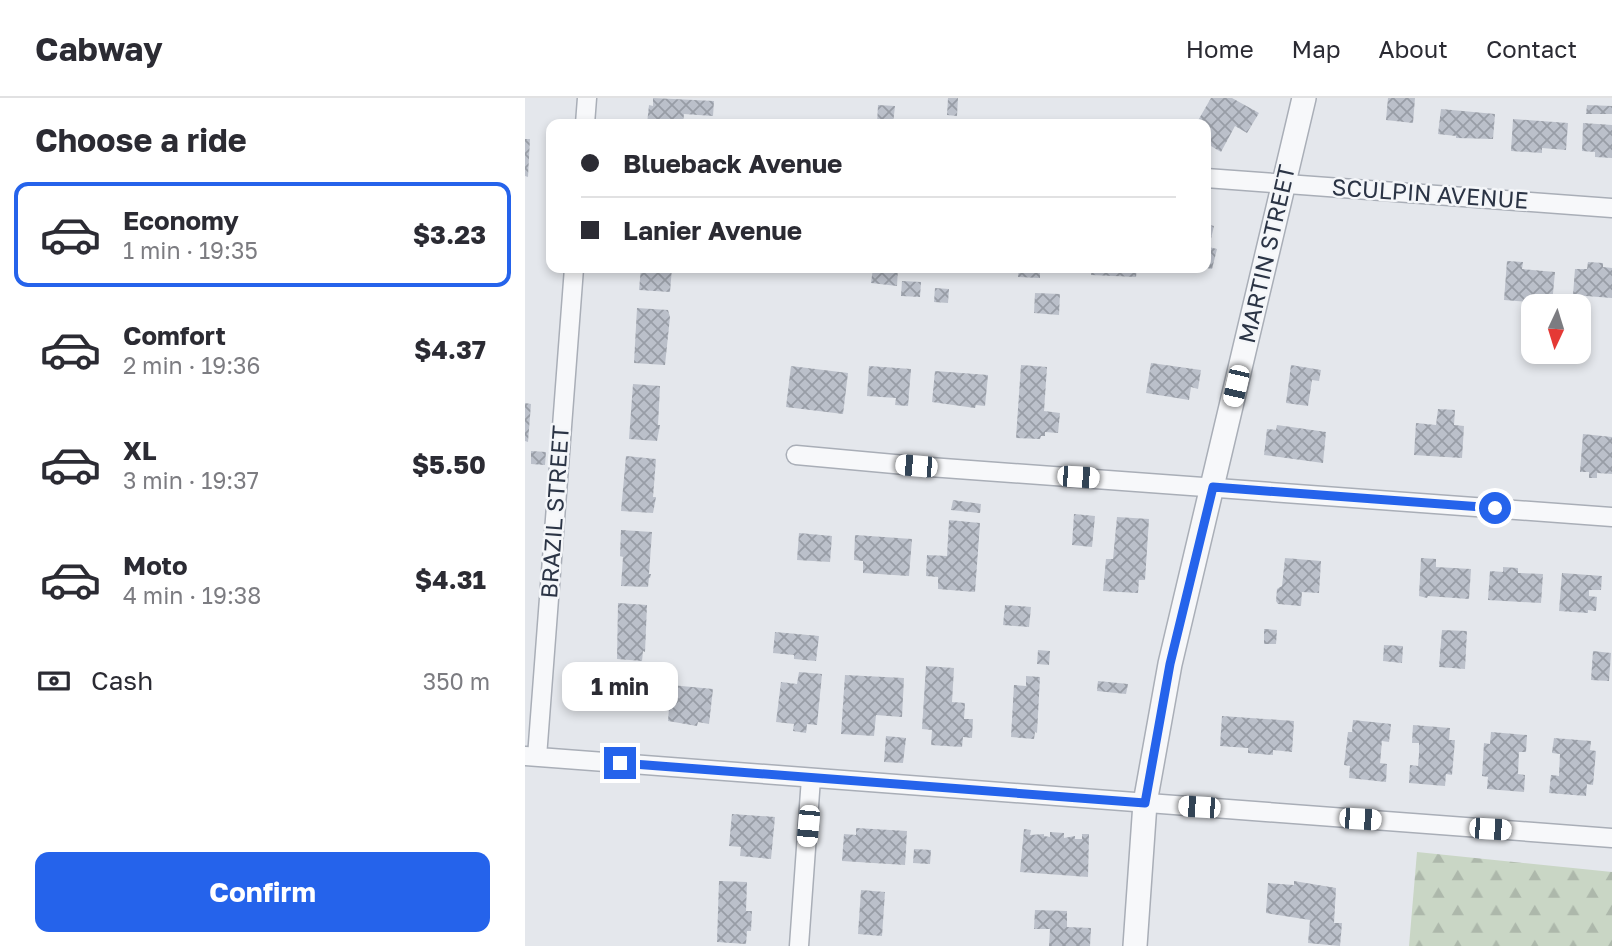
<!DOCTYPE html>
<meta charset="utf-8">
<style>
:root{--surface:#fff;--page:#f7f7f7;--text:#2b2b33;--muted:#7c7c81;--line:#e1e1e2;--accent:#2563eb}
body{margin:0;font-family:"Golos Text",sans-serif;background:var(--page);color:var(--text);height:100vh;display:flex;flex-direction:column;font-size:26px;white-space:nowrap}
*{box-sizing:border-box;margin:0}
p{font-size:23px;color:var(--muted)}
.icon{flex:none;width:38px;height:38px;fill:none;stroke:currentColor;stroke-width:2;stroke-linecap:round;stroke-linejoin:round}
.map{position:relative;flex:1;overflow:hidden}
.drawer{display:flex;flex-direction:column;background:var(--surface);width:525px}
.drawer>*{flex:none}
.top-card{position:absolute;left:21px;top:21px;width:665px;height:154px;border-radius:14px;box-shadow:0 4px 10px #0003;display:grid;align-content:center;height:154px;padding:0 35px;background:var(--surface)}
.needle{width:46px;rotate:184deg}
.fabs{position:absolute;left:996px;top:196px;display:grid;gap:14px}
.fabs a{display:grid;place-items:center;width:70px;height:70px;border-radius:14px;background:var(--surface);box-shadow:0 4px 10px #0003;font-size:35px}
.end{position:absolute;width:32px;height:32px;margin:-16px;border:9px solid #2563eb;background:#fff;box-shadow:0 0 0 4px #fff}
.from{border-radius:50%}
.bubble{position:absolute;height:49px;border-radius:14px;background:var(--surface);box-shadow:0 4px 10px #0003;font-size:23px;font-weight:700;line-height:49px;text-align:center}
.car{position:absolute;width:21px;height:42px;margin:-21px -10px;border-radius:9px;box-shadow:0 0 5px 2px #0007;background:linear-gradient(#fff 24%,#345 0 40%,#fff 0 76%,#345 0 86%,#fff 0)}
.top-card b{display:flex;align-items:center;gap:24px;height:66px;font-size:26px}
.top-card b+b{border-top:2px solid var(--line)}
.top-card i{width:18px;height:18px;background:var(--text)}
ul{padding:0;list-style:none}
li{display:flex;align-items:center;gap:21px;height:105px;margin:0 14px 10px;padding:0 21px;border:4px solid transparent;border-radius:14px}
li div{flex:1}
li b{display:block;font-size:26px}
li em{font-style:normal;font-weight:700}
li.on{border-color:var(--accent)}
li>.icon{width:63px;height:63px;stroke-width:1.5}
h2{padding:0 35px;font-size:32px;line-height:84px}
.pay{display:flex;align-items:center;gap:18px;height:77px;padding:0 35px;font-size:26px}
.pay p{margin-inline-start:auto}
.button{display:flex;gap:14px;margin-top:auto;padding:14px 35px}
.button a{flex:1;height:80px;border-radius:14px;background:var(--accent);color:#fff;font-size:28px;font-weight:700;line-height:80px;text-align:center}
header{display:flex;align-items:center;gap:42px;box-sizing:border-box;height:98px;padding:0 35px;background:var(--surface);border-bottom:2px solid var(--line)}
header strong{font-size:33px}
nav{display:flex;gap:38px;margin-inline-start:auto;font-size:24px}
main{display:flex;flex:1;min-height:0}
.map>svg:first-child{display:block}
.forest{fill:url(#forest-firs)}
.building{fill:url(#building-cross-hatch)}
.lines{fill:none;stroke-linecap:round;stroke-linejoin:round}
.minor-casing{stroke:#a9aeb7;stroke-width:21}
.tertiary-casing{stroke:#a9aeb7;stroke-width:26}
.minor{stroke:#f7f8fa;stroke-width:18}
.tertiary{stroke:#f7f8fa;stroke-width:23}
.route{stroke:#2563eb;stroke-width:9}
.labels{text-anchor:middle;stroke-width:5;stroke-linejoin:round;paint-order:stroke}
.street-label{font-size:23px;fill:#2b3445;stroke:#f4f6f9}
</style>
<header>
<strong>Cabway</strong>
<nav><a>Home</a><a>Map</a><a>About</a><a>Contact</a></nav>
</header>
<main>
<section class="drawer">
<h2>Choose a ride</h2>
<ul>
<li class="on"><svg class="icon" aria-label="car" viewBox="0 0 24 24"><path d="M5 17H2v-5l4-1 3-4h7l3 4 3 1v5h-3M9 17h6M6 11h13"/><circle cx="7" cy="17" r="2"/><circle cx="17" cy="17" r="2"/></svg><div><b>Economy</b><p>1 min · 19:35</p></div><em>$3.23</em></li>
<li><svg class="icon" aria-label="car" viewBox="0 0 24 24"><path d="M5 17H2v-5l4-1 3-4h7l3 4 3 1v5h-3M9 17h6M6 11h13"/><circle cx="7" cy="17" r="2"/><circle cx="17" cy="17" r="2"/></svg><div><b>Comfort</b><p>2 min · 19:36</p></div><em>$4.37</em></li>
<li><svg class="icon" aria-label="car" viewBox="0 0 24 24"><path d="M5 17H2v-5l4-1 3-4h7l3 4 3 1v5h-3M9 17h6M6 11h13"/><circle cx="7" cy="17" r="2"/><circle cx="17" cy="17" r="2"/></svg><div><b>XL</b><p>3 min · 19:37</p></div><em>$5.50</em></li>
<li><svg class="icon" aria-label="car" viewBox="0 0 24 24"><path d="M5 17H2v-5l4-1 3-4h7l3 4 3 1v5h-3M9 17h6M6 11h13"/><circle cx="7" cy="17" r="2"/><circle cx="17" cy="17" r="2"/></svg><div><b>Moto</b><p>4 min · 19:38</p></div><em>$4.31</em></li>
</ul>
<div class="pay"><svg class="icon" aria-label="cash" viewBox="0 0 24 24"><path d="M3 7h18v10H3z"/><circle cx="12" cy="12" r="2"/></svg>Cash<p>350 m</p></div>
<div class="button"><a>Confirm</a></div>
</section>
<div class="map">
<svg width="1087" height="848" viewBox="0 0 1087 848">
<defs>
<pattern id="forest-firs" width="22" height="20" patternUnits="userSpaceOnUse" patternTransform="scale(1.75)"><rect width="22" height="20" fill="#c9d6c5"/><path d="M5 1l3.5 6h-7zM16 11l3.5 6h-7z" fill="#adb8ab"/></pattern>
<pattern id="building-cross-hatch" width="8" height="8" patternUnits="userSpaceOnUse" patternTransform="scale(1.75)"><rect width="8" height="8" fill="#bbc0ca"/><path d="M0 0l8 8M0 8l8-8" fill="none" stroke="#989da6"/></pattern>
</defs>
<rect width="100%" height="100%" fill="#e4e7ec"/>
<path class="forest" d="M892,754l195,20v74h-203z"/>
<path class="building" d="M128,0l61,3 -1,15 -29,-2 -1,10h-36l2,-19 4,1z
M423,0h10l-1,18 -10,-1z
M686,0h21l27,15 -12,20 -12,-7 -14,26 -15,-9v-19h-10z
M863,0h27l-2,25 -27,-3z
M353,7l17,1 -2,18h-16z
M1062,7l25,1v8h-26z
M916,11l54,5 -2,25 -37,-1v-2l-18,-2z
M988,21l55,4 -2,27 -24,-2v5l-31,-2z
M1058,25l29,2v33l-17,-1v-5l-13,-1z
M0,41h5l-2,38 -3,-1z
M681,126l8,2 -5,21 8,2 -5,20 -6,-1z
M982,163l16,1 -1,7 33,3 -3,32 -48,-4z
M1063,164l15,1v4l9,1v30l-39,-3 2,-26h12z
M116,170h31l-2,24 -31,-2z
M348,170h25l-1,18 -26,-3z
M494,170h21v10l-22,-1z
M567,170h45l-1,9 -45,-2z
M377,183l19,1 -1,15 -19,-1z
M410,190l14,1 -1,14 -14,-1z
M510,195l25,1 -1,21 -25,-2z
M112,210l31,2 2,7 -5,48 -31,-2z
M626,265l50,7 -3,19 -7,-2 -2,13 -43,-7z
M496,267l26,2 -3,44 16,2 -2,20 -13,-1v4h-4l-1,3 -24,-1z
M766,267l30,5 -2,11 -7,-1 -4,26 -22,-3z
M266,268l57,7 -5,41 -57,-7z
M344,268l42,3 -3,37 -13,-1 1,-7 -29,-2z
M410,273l53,4 -3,31 -9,-1 -1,3 -43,-6z
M108,286l27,2 -2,39h2l-3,16 -28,-2z
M0,305l6,1 -3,38 -3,-1z
M913,311l17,1 -1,15 10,1 -2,32 -48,-3 2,-32 20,2z
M752,327l49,7 -3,31 -59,-8 3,-26 9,1z
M1058,336l29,3v37l-15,-1v5h-8v-6h-9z
M6,353l15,1 -1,13 -14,-1z
M101,358l30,3 -3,38h3l-3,16 -32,-2z
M428,402l28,4 -1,9 -29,-3z
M549,416l21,2 -3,31 -20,-2z
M592,419l32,2 -4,61h-6l-1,13 -35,-2 3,-32h7z
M424,422l31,3 -5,69 -37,-3v-12l-12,-1 1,-21 20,1z
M96,432l31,2 -3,42h2l-1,4h-1l-1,9 -27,-1 2,-29 -3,-1z
M274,435l33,3 -2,26 -33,-2z
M330,437l57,4 -3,37 -46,-3v-12l-9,-1z
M760,460l36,3 -2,32 -17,-1 -1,14 -23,-2 -2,-3 1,-12 5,-3z
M896,460l15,1v8l35,2 -2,30 -41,-3 -1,2 -8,-2z
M978,469l15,1v5l25,1 -2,29 -53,-3 2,-29 13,1z
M1037,475l40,3 -1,14h-12v6l8,1 -1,14 -8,-1v3l-29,-2z
M93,505l29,2 -2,47 -2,-1 -1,10 -25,-2z
M480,507l26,2 -2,20 -26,-2z
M739,531l13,1 -1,14h-12z
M917,532l25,1 -2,38 -26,-2z
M250,534l44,4 -3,25 -22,-2v-4l-21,-2z
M859,547l19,1 -1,17 -19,-2z
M513,552l12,1 -1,14 -12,-1z
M1068,553l18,2 -2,28 -18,-1z
M401,568l28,2 -2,34 13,1 -1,16h9l-1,19 -9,-1 -1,10 -31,-2 1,-15 -10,-1z
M274,574l23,2 -5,51 -10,-1 -1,9 -13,-2 1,-7 -18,-2 5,-40 16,2z
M320,577l59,3 -2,39 -26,-2 -2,21 -33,-2z
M501,578l14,1 -3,56 -2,-1 -1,7 -23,-2 3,-52 12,1z
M573,583l30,3 -2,10 -29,-3z
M146,587l42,4 -4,35 -11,-2 -1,4 -29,-5z
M697,618l72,5 -2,31 -19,-2v5l-25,-2v-5l-28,-2z
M828,622l38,4 -2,18 -7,-1 -2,22 7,1 -1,18 -37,-4 1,-12 -6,-1 4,-33h4z
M888,627l37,3 -1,12h6l-3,35 -6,-1 -1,12 -36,-3 1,-18 8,1 1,-12v-11h-7z
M966,634l36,3 -1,17h-7l-1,22 7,1 -1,17 -37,-3 1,-12 -6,-1 2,-33 6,1z
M361,638l20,2 -3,25 -19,-1z
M1029,640l37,3 -1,9 6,1 -3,34 -6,-1 -1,12 -37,-3 2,-18 8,1 1,-22 -8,-1z
M207,716l43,3 -4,42 -31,-3 1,-9 -12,-1z
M331,730l51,3 -2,34 -63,-4 2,-27 12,1z
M499,731l7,1 -1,5 14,-1v2l6,1v-5l14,1v5l11,-2v3h7v-5h7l-1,43 -68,-5z
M389,751l17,1 -1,14 -17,-1z
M194,783l28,1 -1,29h6l-1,20h-4l-1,13 -29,-2z
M769,783l42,7 -2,35h8l-2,23 -32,-3 2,-23 -44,-7 2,-30 26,2z
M336,792l24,2 -3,44 -24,-2z
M510,812l32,1v16l24,1 -1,18h-41l1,-17h-16z"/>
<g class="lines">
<g class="minor-casing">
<path id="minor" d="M60,26l2,-26
M681,80l406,30
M271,357l120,11 696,51
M0,658l1087,82
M12,659l37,-489
M274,848l12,-168"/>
</g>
<g class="tertiary-casing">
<path id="tertiary" d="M610,848l10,-143 25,-139 134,-566"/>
</g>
<use href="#minor" class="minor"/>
<use href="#tertiary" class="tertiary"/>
</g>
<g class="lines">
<path class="route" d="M95,665l525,40 25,-139 43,-177 282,21"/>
</g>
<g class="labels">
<g class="street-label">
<text transform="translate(905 96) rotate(4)" y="8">SCULPIN AVENUE</text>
<text transform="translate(742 156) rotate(-77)" y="8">MARTIN STREET</text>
<text transform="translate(30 414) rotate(-86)" y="8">BRAZIL STREET</text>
</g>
</g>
</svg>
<div class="fabs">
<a><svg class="needle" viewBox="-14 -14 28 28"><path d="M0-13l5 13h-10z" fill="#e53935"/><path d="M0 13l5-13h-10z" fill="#7c7c81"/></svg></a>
</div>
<i class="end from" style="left:970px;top:410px"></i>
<i class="end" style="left:95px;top:665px"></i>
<div class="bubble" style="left:37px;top:564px;width:116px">1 min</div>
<i class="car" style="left:711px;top:288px;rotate:193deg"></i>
<i class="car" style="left:391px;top:368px;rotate:275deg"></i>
<i class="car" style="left:553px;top:379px;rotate:94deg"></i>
<i class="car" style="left:674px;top:709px;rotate:274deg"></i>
<i class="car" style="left:835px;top:721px;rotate:94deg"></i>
<i class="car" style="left:283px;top:728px;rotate:185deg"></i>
<i class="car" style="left:965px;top:731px;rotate:94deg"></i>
<div class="top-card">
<b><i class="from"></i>Blueback Avenue</b>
<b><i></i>Lanier Avenue</b>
</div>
</div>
</main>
